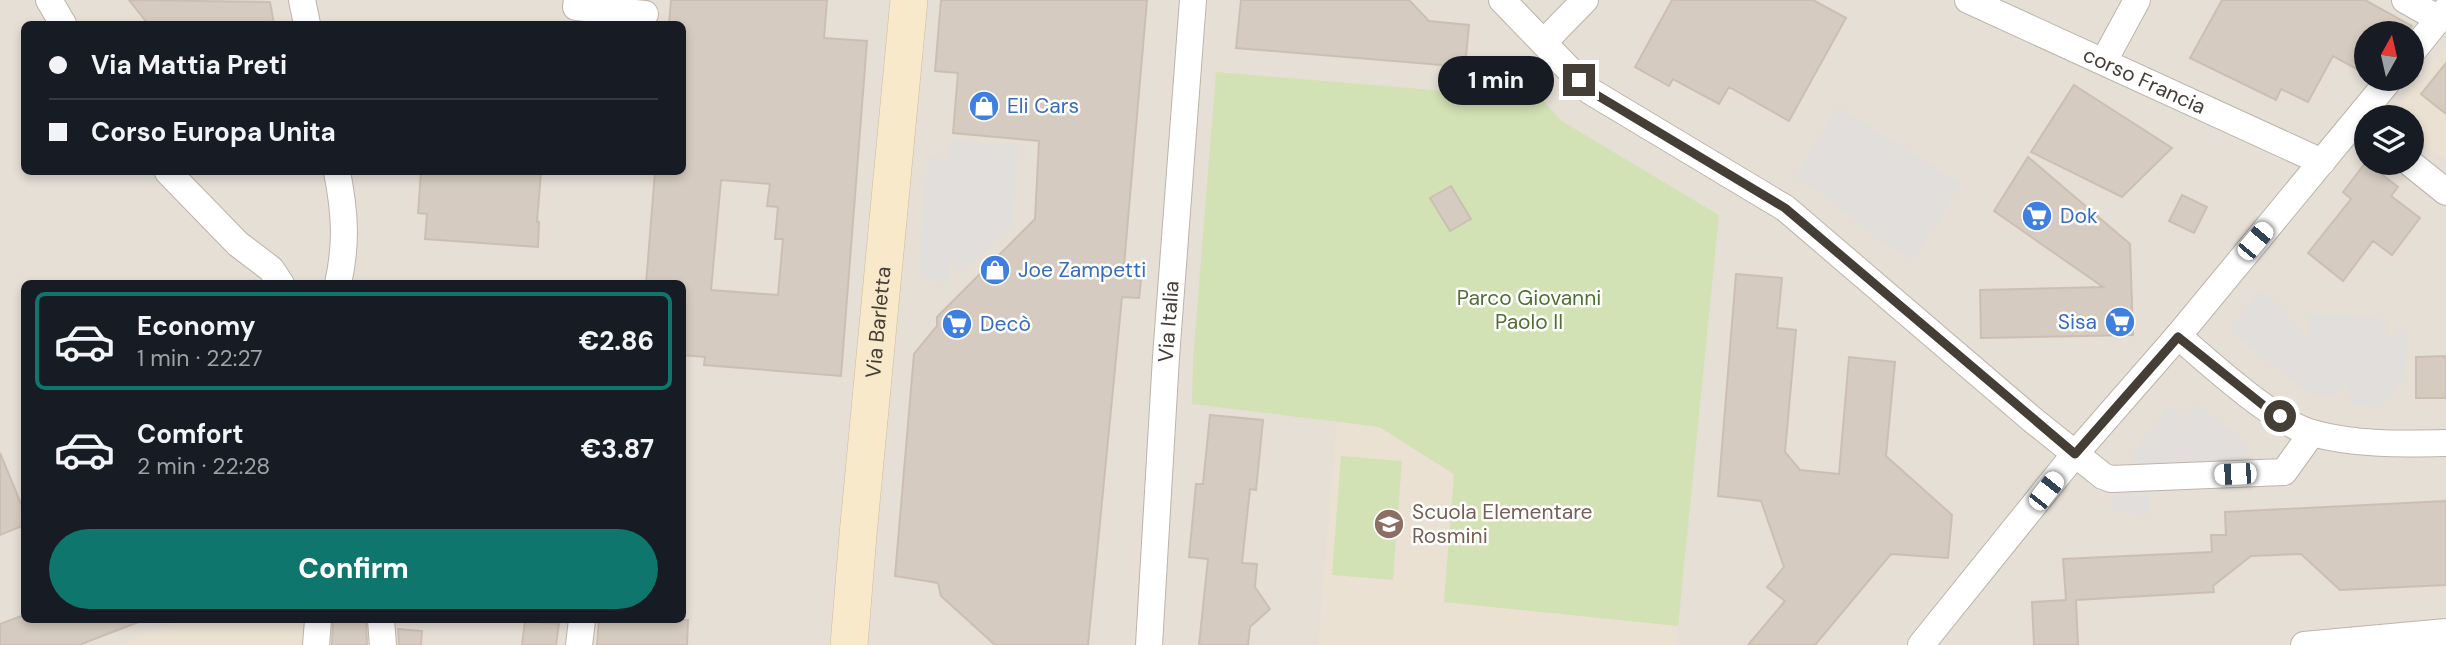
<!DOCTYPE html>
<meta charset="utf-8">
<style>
:root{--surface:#171b24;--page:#242831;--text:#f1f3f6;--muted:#9ea1a6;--line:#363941;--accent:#0f766e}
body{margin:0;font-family:"DM Sans",sans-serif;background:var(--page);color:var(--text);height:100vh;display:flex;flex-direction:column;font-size:26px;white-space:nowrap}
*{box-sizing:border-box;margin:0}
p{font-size:23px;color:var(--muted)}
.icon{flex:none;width:38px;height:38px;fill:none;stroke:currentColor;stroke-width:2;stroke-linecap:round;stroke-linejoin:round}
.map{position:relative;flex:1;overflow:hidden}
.side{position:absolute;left:21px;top:280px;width:665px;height:343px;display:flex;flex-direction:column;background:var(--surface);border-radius:10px;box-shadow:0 4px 10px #0003}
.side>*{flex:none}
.banner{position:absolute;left:21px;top:21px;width:665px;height:154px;border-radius:10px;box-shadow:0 4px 10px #0003;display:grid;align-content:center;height:154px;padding:0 28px;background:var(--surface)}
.needle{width:46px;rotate:8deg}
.tools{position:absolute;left:2354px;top:21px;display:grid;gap:14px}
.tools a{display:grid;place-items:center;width:70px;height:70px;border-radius:50%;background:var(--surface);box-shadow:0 4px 10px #0003;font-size:35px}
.end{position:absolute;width:32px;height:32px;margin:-16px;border:9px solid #443e37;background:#fff;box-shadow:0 0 0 4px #fff}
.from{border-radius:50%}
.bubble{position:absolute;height:49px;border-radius:24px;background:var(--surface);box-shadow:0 4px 10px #0003;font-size:23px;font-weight:800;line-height:49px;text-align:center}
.car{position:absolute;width:21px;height:42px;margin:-21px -10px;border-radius:9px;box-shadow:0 0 5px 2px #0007;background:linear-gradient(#fff 24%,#345 0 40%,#fff 0 76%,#345 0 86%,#fff 0)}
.banner b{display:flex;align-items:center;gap:24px;height:66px;font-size:26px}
.banner b+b{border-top:2px solid var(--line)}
.banner i{width:18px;height:18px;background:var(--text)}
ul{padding:12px 0 0;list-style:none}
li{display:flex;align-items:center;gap:21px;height:98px;margin:0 14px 10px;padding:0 14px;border:4px solid transparent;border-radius:10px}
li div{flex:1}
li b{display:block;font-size:26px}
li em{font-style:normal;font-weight:800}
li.on{border-color:var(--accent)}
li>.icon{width:63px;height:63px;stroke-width:1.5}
.action{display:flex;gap:14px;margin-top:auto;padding:14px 28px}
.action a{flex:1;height:80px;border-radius:42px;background:var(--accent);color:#fff;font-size:28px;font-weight:800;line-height:80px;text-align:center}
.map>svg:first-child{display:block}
.residential{fill:#e5dfd6;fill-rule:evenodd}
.education{fill:#eae1d3}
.park{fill:#d2e2b5}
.parking{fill:#e1dedc}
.building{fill:#d5cbc1;stroke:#ccbfb2;stroke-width:2;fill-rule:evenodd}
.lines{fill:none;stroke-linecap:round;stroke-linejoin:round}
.street-casing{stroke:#bcb4ab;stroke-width:28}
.secondary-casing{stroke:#cdbb9c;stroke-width:38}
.street{stroke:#fff;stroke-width:26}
.secondary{stroke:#f9e9cb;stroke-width:37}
.route{stroke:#443e37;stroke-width:9}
.labels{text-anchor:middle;stroke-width:5;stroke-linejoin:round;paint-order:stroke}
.street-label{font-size:21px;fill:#443e37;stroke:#fff}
.shop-label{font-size:21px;fill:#366cbe;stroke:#fff;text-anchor:start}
.park-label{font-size:21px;fill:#4f7030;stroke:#fff}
.education-label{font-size:21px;fill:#785e54;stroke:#fff;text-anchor:start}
</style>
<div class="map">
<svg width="2446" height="645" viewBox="0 0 2446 645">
<rect width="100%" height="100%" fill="#f2eee8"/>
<path class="residential" d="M0,0h2446v645h-2446zM24,24h658v148h-658zM2366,33h46v46h-46zM2366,117h46v46h-46zM24,284h658v336h-658z"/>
<path class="education" d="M2446,45v116l-34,-28v-16l-21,-1z
M1337,420l42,7 75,47 -10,128 234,24 -1,19h-359z
M182,620h124l-1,25h-187z"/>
<path class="park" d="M1216,72l326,27 18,21 159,95 -41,411 -234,-24 10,-128 -75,-47 -187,-23 1,-44z
M1341,456l61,5 -9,119 -61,-5z"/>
<path class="parking" d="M1838,107l123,77 -48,76 -35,-21 -56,-46 -27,-16z
M950,141l68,5 -6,80 -50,46 -12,-11 -2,21 -29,-3 9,-121 19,1z
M2260,291l17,12 28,33 4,-1 1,-21 76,5v16l5,2 12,-11 4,7 -2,43 -24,31 -27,-2 -9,-22 -13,14 -27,-6 -76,-62z
M2197,404l54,43 -9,13 -107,6 -2,-13 36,-46h7l4,15z
M2113,493l37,1v20l-38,-2z"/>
<path class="building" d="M129,0l141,2 4,22h-126z
M671,0h156l-3,38 43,3 -26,335 -137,-11 1,-8 -23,-2v-71h-36l9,-112h27v-148h-13zM721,180l49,4 -3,22 11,1 -3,32h8l-5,56 -67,-5z
M941,0h206l-24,277 18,3 -2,18 -17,-1 -34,348h-93l-54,-49 -3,-13 -43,-7 19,-222 23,-28v-9l98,-98 4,-78 -86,-8 5,-60 -23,-2z
M1241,0h168l20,21 40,4 -4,42 -229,-19z
M1672,0h141l33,18 -57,103 -60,-34 -10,17 -46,-25 -4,7 -34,-19z
M2222,0h143l47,26 -5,7h-41v41l-33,-18 -25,46 -27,-13 -5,11 -86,-42z
M2446,63v51l-25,-20z
M2074,85l98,63 -50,49 -91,-45z
M2028,157l102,87 3,91 -152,3 -1,-48 123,-3 -109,-76z
M2366,162l32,25 -7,9 29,22 -28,37 -19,-14 -30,40 -35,-28 43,-54 -8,-7z
M421,172h120l-4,50h2l-1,25 -113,-8 2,-25 -9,-1z
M1451,186l20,33 -21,12 -20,-33z
M2182,195l25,12 -13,26 -25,-12z
M1736,274l46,4 -5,50 19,2 -11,122 15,18 39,4 10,-117 46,5 -9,94 66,59 -4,43 -57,-4 -76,91h-67l37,-44 -18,-14 17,-20 -23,-66 -43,-5z
M2446,356v42h-30v-41z
M1210,415l53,5 -7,70 -6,-1 -8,74 15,1 -2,23 15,22 -20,18 -2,18h-49l9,-86 -19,-2 7,-73h7z
M0,453l24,58v14l-24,10z
M2446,501v84l-106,5 -39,-36 -50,2 -38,30 1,6 -138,8 2,45h-44l-2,-43 34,-2 -3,-41 149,-7 -1,-17h15l-1,-23z
M24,615v5l117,1 -62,24h-79v-21z
M333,620h33l1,25h-35z
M599,620h89l-1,25h-90z
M525,621l34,3 -3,21h-34z
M398,629l24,2 -1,14h-22z"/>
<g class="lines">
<g class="street-casing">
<g id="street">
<path d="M49,0l14,24"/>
<path d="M302,0l5,24"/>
<path d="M577,0l-1,7 69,7"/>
<path d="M1502,0l88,91 195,117 249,213 69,55 8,3 173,-7 28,-39"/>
<path id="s1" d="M1968,0l354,162"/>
<path d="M2405,0l34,19"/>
<path d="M1544,42l41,-42"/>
<path d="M2412,52l34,-42"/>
<path d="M2104,61l33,-61"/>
<path d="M2410,163l36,29"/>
<path d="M168,172l70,72 33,25 10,15"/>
<path d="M337,172c8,40 10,71 1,112"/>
<path d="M2178,336c31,27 97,87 134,97 43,12 90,11 134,10"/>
<path d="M381,620l2,25"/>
<path d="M316,645l2,-25"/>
<path d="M579,645l3,-25"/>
<path id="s2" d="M1149,645l17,-288 27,-357"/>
<path d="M1921,645l154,-191 103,-118 212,-257"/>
<path d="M2304,645l142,-13"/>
</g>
</g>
<g class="secondary-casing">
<g id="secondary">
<path id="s3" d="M849,645l9,-110 51,-535"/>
</g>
</g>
<use href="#street" class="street"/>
<use href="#secondary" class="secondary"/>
</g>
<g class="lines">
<path class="route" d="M1579,80l11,11 195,117 290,246 103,-117 85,68 17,11"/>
</g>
<defs>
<g id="shop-disc" transform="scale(1.575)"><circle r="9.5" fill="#3f7fe0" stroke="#fff"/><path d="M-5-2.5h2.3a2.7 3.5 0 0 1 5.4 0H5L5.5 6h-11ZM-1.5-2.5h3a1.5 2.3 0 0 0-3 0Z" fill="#fff"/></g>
<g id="supermarket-disc" transform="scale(1.575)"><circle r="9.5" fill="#3f7fe0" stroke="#fff"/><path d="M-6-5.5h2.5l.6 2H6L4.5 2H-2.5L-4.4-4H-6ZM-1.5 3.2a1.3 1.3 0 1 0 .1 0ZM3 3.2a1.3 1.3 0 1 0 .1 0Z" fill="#fff"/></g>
<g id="school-disc" transform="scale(1.575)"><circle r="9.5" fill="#8d6e63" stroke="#fff"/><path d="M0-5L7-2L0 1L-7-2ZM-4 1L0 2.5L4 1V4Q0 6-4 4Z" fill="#fff"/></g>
</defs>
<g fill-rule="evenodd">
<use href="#shop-disc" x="984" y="106"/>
<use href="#supermarket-disc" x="2037" y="216"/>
<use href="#shop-disc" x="995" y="270"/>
<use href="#supermarket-disc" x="2120" y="322"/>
<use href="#supermarket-disc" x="957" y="324"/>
<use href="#school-disc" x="1389" y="524"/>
</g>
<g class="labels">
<g class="street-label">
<text dy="7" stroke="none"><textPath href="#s1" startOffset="194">corso Francia</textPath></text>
<text dy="7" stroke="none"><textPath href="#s3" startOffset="324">Via Barletta</textPath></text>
<text dy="7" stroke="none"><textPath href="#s2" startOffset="324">Via Italia</textPath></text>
</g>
<g class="shop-label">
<text x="1007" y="113">Eli Cars</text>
<text x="2060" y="223">Dok</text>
<text x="1018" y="277">Joe Zampetti</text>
<text x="2097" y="329" text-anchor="end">Sisa</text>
<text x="980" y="331">Decò</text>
</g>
<g class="park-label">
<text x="1529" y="305">Parco Giovanni<tspan x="1529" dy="24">Paolo II</tspan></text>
</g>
<g class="education-label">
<text x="1412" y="519">Scuola Elementare<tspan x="1412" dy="24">Rosmini</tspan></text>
</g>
</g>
</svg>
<div class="tools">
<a><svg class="needle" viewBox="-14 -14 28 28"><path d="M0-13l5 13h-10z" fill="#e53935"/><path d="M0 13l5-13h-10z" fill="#9ea1a6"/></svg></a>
<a><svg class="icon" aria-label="layers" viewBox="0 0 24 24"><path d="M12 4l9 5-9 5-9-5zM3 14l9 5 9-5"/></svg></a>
</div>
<i class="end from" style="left:2280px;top:416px"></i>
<i class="end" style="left:1579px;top:80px"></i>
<div class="bubble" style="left:1438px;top:56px;width:116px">1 min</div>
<i class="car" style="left:2255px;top:241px;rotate:40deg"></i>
<i class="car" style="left:2235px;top:474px;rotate:268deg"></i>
<i class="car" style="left:2046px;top:491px;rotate:38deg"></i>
<div class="banner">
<b><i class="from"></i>Via Mattia Preti</b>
<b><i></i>Corso Europa Unita</b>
</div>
<section class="side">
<ul>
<li class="on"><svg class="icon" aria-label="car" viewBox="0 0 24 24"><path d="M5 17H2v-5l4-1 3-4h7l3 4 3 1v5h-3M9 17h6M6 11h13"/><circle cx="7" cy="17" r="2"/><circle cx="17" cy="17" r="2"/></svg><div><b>Economy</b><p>1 min · 22:27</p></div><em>€2.86</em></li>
<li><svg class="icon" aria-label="car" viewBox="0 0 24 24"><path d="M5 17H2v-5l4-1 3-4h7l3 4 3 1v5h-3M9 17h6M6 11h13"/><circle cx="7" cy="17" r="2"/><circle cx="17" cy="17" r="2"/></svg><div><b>Comfort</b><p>2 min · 22:28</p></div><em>€3.87</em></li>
</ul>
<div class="action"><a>Confirm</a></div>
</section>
</div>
